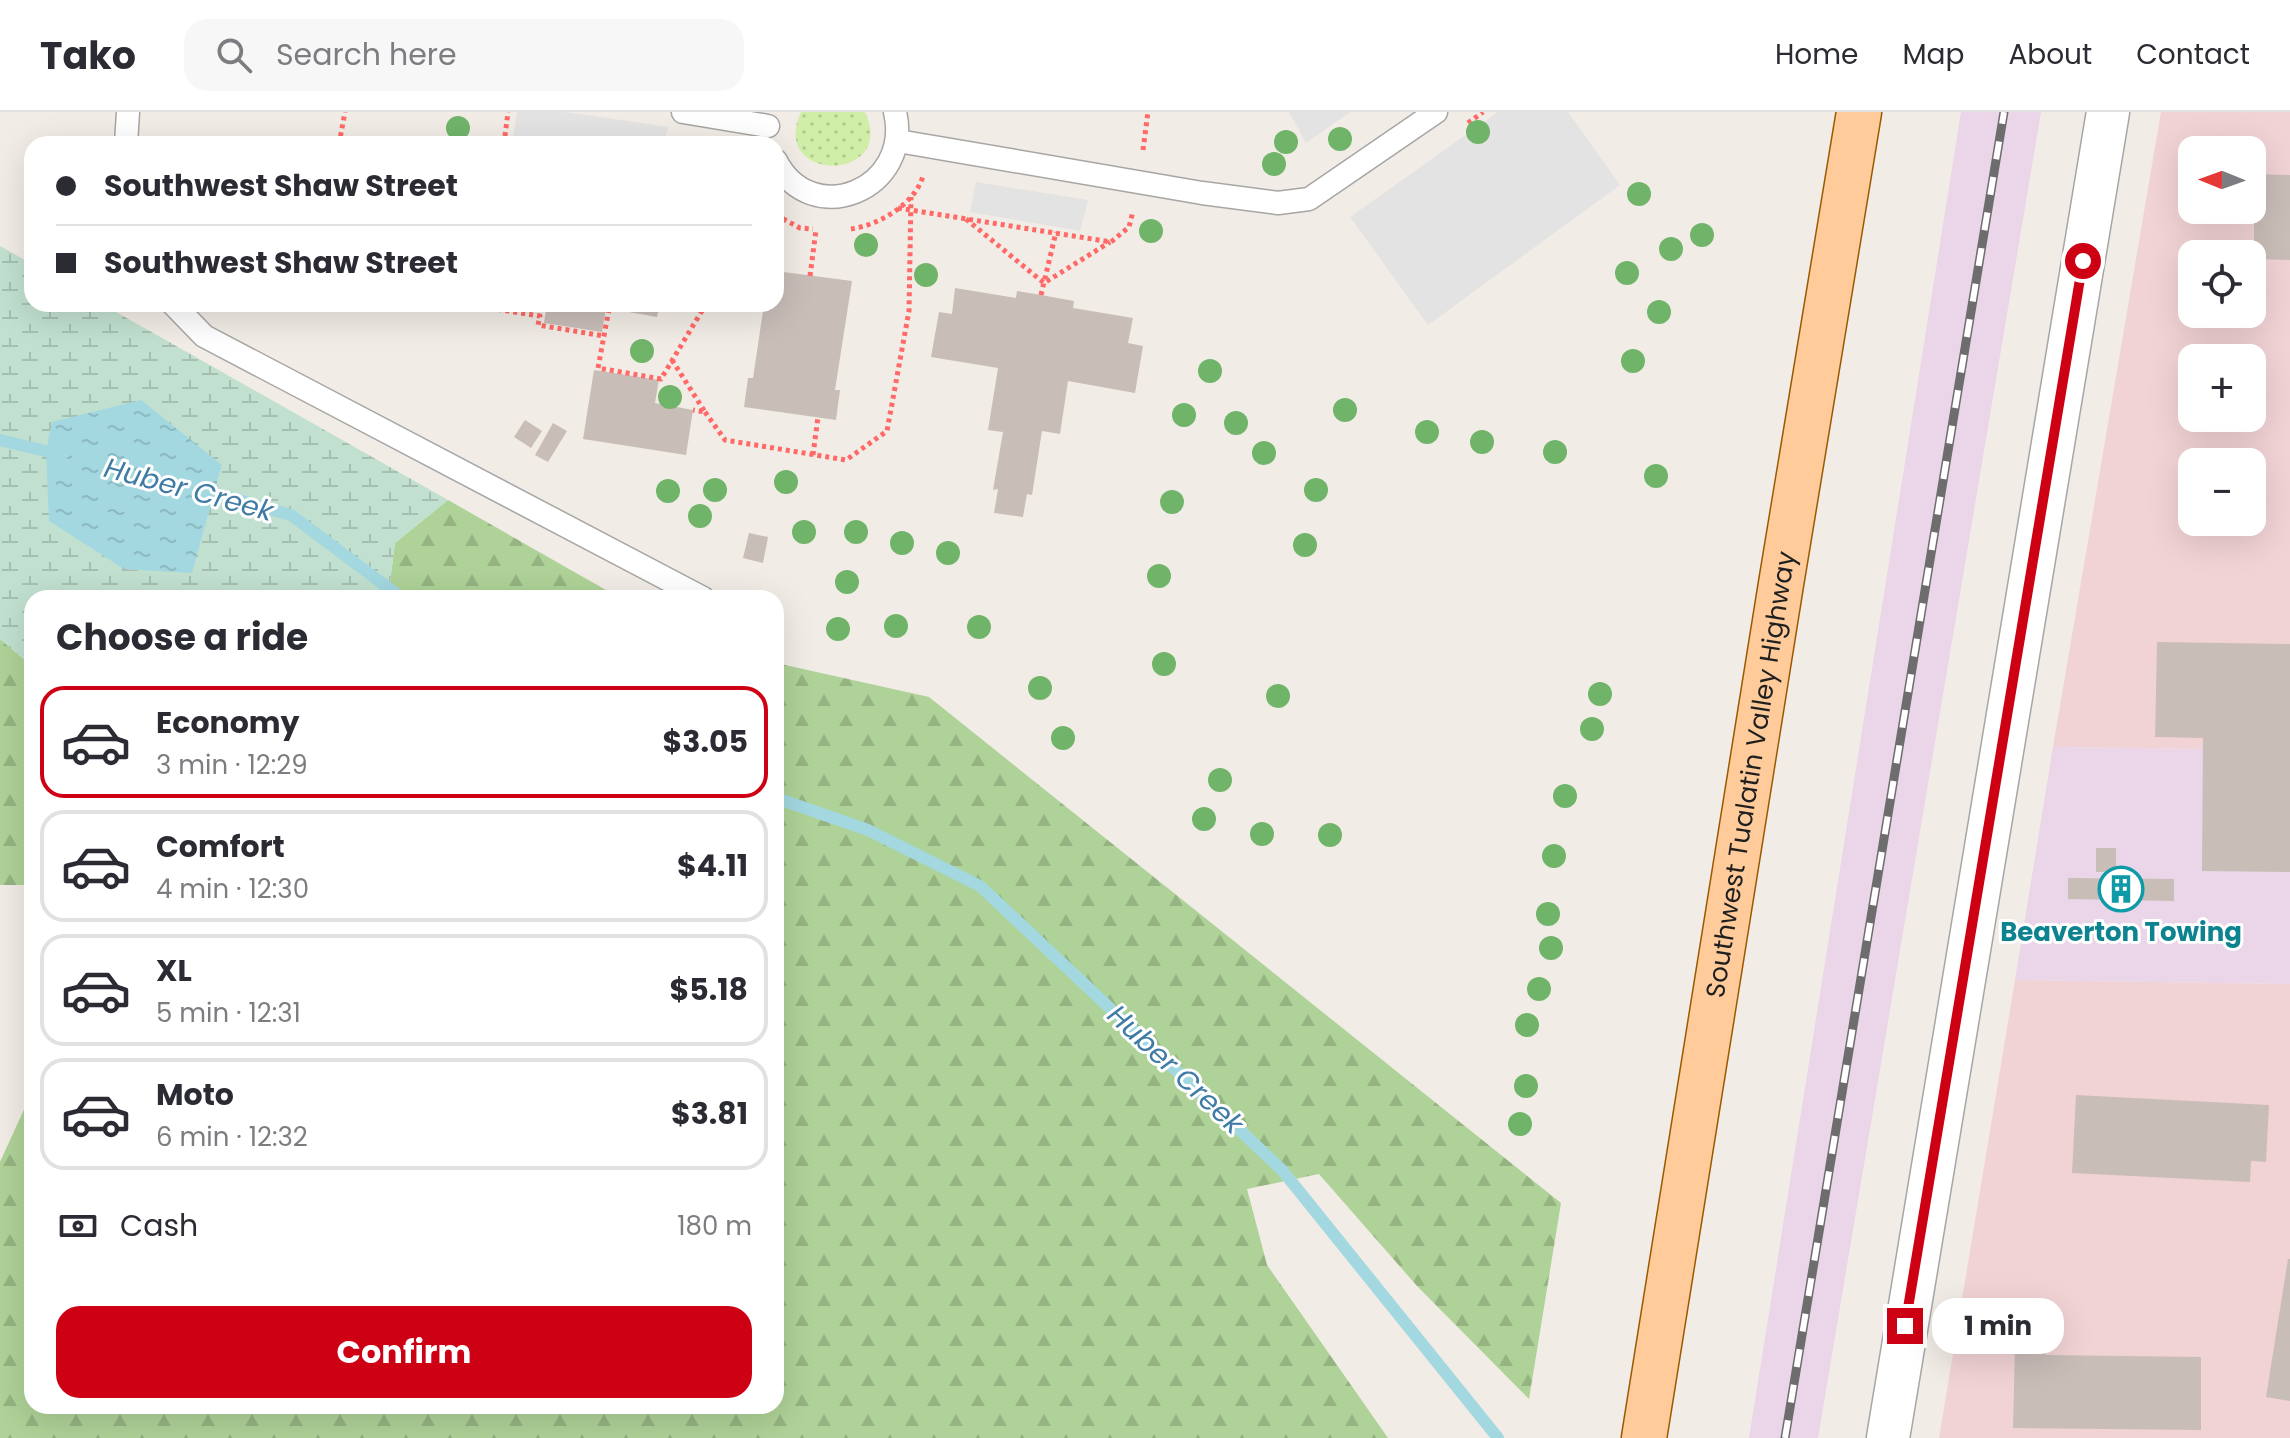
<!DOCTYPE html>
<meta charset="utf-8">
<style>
:root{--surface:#fff;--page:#f7f7f7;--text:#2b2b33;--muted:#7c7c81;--line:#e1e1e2;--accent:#ce0013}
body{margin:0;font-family:Poppins,sans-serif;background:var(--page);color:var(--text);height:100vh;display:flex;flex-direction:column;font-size:30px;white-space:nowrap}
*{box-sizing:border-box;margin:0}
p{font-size:26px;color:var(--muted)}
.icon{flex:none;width:44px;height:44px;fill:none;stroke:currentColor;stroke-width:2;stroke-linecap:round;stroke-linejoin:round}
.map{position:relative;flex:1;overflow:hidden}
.side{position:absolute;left:24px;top:478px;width:760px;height:824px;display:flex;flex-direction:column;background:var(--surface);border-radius:24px;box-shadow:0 8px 32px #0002}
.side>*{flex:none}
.top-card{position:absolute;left:24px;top:24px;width:760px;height:176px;border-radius:24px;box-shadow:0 8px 32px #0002;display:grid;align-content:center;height:176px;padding:0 32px;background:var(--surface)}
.needle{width:52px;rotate:271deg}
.controls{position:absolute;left:2178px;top:24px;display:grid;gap:16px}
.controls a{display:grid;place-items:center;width:88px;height:88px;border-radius:16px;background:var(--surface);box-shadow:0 8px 32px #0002;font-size:40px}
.end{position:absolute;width:36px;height:36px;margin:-18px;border:10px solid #ce0013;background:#fff;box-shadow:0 0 0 4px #fff}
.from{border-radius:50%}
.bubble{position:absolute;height:56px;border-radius:24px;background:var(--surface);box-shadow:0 8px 32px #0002;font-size:26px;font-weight:700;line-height:56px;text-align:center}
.top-card b{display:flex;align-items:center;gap:28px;height:76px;font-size:30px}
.top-card b+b{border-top:2px solid var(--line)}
.top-card i{width:20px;height:20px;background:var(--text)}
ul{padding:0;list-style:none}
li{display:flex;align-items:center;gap:24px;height:112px;margin:0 16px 12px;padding:0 16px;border:4px solid var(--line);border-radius:24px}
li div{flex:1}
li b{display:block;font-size:30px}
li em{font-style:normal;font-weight:700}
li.active{border-color:var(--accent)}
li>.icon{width:72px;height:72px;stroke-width:1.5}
h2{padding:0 32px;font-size:36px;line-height:96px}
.pay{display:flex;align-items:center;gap:20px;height:88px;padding:0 32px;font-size:30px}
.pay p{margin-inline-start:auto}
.cta{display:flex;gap:16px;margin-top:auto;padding:16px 32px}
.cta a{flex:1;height:92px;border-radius:24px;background:var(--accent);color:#fff;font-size:32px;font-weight:700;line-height:92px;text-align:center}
header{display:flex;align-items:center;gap:48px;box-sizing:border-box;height:112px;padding:0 40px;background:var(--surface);border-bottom:2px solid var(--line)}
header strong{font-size:38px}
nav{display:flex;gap:44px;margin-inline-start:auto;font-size:28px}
.search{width:560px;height:72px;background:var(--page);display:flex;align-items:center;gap:20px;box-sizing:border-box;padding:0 28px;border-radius:24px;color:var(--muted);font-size:30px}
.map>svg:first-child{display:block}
.commercial{fill:#f2d3d5;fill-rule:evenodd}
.industrial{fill:#ead6e8}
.grass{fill:url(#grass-dots)}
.forest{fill:url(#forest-firs)}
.wetland{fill:url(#wetland-marsh);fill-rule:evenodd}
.parking{fill:#e3e3e3}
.water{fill:url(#water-ripples)}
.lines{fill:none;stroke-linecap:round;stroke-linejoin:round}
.stream{stroke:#a3d8e1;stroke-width:12}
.building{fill:#c9bdb8}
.lane-casing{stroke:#a6a6a6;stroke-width:25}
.street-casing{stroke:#a6a6a6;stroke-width:45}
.primary-casing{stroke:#9a5900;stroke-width:47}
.path{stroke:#ff6967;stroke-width:5;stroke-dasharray:4 4;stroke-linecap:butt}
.lane{stroke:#fff;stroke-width:22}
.street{stroke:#fff;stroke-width:42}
.primary{stroke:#ffcb9b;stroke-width:44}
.rail-casing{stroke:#6d6d6d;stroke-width:9}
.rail{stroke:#fff;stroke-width:6;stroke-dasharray:18;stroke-linecap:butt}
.tree{fill:#70b46a}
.route{stroke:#ce0013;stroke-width:10}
.labels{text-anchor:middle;stroke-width:6;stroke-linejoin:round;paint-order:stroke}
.street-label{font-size:26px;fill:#1f1f1f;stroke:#fff}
.culture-label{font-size:26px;font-weight:bold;fill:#0d838f;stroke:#fff}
.water-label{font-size:28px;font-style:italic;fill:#407ba6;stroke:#fff}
</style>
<header>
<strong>Tako</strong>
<div class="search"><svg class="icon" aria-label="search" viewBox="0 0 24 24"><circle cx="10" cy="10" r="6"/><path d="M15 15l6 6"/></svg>Search here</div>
<nav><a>Home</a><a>Map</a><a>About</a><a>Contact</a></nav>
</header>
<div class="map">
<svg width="2290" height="1326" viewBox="0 0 2290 1326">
<defs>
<pattern id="grass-dots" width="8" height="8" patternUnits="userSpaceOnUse" patternTransform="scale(2)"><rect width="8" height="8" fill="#d0eea8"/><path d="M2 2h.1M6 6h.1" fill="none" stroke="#b2cc90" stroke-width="1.8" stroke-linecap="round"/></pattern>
<pattern id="forest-firs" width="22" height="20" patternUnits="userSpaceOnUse" patternTransform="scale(2)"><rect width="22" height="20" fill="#aed297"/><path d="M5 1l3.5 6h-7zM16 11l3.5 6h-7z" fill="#95b482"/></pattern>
<pattern id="wetland-marsh" width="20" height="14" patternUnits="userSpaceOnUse" patternTransform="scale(2)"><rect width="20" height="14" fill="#c1e0cf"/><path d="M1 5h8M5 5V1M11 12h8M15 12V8" fill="none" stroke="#a5c0b1"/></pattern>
<pattern id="water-ripples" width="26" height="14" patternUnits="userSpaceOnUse" patternTransform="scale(2)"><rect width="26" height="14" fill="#a3d8e1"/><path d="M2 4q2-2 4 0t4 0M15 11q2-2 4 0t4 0" fill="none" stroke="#8cb9c1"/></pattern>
</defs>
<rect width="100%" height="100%" fill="#f1ece5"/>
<path class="commercial" d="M2161,0h129v638l-237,-3zM2192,38h60v60h-60zM2192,142h60v60h-60zM2192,246h60v60h-60zM2192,350h60v60h-60z
M2015,868l275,4v454h-351z"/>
<path class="industrial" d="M1961,0h80l-223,1326h-69z
M2053,635l237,3v234l-275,-4z"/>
<path class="grass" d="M801,0h64c33,71 -97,72 -64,0z"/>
<path class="forest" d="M448,388l172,98h-232l7,-55z
M0,527l26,22 6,1v223h-32z
M776,551l153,34 632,506 -32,196 -112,-113 -98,-112 -72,15 20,76 121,173h-1388v-276l32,-70v314h744z"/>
<path class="wetland" d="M0,134l32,18v40h70l346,196 -53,43 -7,55h-356v64l-6,-1 -26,-22zM222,353l-30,107 -68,-3z"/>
<path class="parking" d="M517,0h48l103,15 -4,17h-131l-20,-3z
M1289,0h61l-44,31z
M1498,0h70l52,73 -192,140 -78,-108z
M976,70l112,18 -8,31 -110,-19z"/>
<path class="water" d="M141,288l81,65 -30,108 -68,-4 -75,-48 -3,-70 6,-29z"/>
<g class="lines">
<path class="stream" d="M0,328l62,15
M200,377l91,26 111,83
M776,686l92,32 112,56 302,284 216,268"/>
</g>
<path class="building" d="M2254,62l36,1v85l-36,-1z
M776,159l76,10 -17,109h5l-4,30 -92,-13 4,-29h5l11,-74h12z
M955,176l61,10 1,-7 24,4 33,6 -1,7 60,10 -5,25 15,3 -8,47 -67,-12 -8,53 -18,-3 -10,64 -5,-1 -4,23 -29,-4 4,-24 -5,1 10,-58 -15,-2 10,-62 -67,-11 8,-45 13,2z
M547,192h113l-3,13 -51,-9 -4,24 -58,-9z
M594,258l65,10 -4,23 38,7 -7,45 -103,-16z
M525,308l17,11 -11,17 -17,-11z
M553,311l14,8 -19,31 -13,-7z
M749,421l19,4 -5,26 -20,-5z
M2157,530l133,2v228l-88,-1 1,-133 -48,-1z
M2096,736h20v24h-20z
M2068,766l106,1v22l-106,-2z
M2076,983l193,10 -3,57 -15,-1 -1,21 -178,-9z
M2288,1147h2v142l-24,-4z
M2015,1234l31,1v8l155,2v73l-188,-2z"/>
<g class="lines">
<g class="lane-casing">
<path id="lane" d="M683,0l85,14
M898,29l304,52 76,10 31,-4 127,-87
M126,32l2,-32
M776,49c36,70 137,28 119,-49
M173,192l31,32 499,262"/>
</g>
<g class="street-casing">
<path id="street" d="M1888,1326l220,-1326"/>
</g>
<g class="primary-casing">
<g id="primary">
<path id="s1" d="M1644,1326l137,-854 78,-472"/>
</g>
</g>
<path class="path" d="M1468,11l15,-11
M339,32l6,-32
M504,32l4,-32
M1143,38l5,-38
M898,96l213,34 18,-15 4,-16
M776,103l24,13 13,1
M966,107l78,64 66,-41
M851,117c28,-4 64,-25 72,-53
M810,164l6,-46
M1041,183l15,-63
M477,192l-1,2 64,10 -2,9 66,11
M609,197l-11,59 63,11 45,-75
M672,248l33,52 -12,-2
M705,300l20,28 121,20 41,-29 22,-120 2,-114
M813,343l5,-38"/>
<use href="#lane" class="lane"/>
<use href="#street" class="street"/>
<use href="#primary" class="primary"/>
<g class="rail-casing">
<path id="rail" d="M1785,1326l219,-1326"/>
</g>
<use href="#rail" class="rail"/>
</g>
<g class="tree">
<circle cx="458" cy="16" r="12"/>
<circle cx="1478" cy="20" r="12"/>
<circle cx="1340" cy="27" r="12"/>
<circle cx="1286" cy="30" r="12"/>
<circle cx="1274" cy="52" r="12"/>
<circle cx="1639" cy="82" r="12"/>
<circle cx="1151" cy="119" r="12"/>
<circle cx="1702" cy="123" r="12"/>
<circle cx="866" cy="133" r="12"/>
<circle cx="1671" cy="137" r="12"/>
<circle cx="1627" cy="161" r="12"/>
<circle cx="926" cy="163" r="12"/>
<circle cx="1659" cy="200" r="12"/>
<circle cx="642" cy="239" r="12"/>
<circle cx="1633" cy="249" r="12"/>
<circle cx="1210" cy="259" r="12"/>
<circle cx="670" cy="285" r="12"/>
<circle cx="1345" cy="298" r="12"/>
<circle cx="1184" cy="303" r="12"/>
<circle cx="1236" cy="311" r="12"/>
<circle cx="1427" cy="320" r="12"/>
<circle cx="1482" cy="330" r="12"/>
<circle cx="1555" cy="340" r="12"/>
<circle cx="1264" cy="341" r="12"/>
<circle cx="1656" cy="364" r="12"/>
<circle cx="786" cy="370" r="12"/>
<circle cx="715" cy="378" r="12"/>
<circle cx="1316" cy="378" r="12"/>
<circle cx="668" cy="379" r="12"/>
<circle cx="1172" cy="390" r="12"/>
<circle cx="700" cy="404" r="12"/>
<circle cx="804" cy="420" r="12"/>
<circle cx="856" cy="420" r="12"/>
<circle cx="902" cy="431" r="12"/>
<circle cx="1305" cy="433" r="12"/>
<circle cx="948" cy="441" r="12"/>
<circle cx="1159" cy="464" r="12"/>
<circle cx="847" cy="470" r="12"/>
<circle cx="896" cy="514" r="12"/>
<circle cx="979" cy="515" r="12"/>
<circle cx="838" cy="517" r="12"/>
<circle cx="1164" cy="552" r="12"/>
<circle cx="1040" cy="576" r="12"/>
<circle cx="1600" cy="582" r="12"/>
<circle cx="1278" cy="584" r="12"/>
<circle cx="1592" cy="617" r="12"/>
<circle cx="1063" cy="626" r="12"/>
<circle cx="1220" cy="668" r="12"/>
<circle cx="1565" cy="684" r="12"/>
<circle cx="1204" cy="707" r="12"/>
<circle cx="1262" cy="722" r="12"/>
<circle cx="1330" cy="723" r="12"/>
<circle cx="1554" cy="744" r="12"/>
<circle cx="1548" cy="802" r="12"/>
<circle cx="1551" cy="836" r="12"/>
<circle cx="1539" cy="877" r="12"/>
<circle cx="1527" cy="913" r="12"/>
<circle cx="1526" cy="974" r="12"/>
<circle cx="1520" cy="1012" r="12"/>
</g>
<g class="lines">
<path class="route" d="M1905,1214l178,-1065"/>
</g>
<defs>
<g id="building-ring" transform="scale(2.3)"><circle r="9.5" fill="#fff" stroke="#0f9aa8" stroke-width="1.5"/><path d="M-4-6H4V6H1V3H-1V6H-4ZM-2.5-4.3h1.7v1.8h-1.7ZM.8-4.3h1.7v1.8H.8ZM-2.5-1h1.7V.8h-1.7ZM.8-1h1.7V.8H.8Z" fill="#0f9aa8"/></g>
</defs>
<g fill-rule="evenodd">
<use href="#building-ring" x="2121" y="777"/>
</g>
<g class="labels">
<g class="street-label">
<text dy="9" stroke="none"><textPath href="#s1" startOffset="672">Southwest Tualatin Valley Highway</textPath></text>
</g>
<g class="culture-label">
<text x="2121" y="829">Beaverton Towing</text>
</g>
<g class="water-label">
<text transform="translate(189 377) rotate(15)" y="10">Huber Creek</text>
<text transform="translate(1176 957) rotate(43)" y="10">Huber Creek</text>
</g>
</g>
</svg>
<div class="controls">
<a><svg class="needle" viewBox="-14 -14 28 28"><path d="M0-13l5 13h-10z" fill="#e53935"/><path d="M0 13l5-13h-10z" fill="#7c7c81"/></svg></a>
<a><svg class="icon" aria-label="locate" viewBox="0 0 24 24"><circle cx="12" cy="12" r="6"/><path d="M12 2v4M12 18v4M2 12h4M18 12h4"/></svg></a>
<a>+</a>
<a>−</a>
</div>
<i class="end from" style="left:2083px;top:149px"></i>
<i class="end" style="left:1905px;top:1214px"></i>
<div class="bubble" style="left:1932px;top:1186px;width:132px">1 min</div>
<div class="top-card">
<b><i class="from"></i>Southwest Shaw Street</b>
<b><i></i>Southwest Shaw Street</b>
</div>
<section class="side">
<h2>Choose a ride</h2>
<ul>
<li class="active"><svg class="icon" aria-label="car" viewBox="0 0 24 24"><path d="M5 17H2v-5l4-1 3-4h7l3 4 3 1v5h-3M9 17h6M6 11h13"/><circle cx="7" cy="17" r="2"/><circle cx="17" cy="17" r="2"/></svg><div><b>Economy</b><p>3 min · 12:29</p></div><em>$3.05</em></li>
<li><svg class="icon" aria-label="car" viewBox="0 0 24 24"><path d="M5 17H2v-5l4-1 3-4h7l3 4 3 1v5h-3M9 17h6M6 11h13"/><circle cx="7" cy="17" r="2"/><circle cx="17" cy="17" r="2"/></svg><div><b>Comfort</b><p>4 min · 12:30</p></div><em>$4.11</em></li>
<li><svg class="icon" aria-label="car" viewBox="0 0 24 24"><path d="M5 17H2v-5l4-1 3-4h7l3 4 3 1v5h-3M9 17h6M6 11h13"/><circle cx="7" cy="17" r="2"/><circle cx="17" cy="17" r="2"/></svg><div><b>XL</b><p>5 min · 12:31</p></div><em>$5.18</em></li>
<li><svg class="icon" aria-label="car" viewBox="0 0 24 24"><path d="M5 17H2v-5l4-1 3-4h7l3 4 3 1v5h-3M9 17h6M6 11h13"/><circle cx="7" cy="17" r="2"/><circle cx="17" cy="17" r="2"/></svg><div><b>Moto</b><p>6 min · 12:32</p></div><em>$3.81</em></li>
</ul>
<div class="pay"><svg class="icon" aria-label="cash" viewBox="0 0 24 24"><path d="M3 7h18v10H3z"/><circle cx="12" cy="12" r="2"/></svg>Cash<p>180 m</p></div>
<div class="cta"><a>Confirm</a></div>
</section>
</div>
